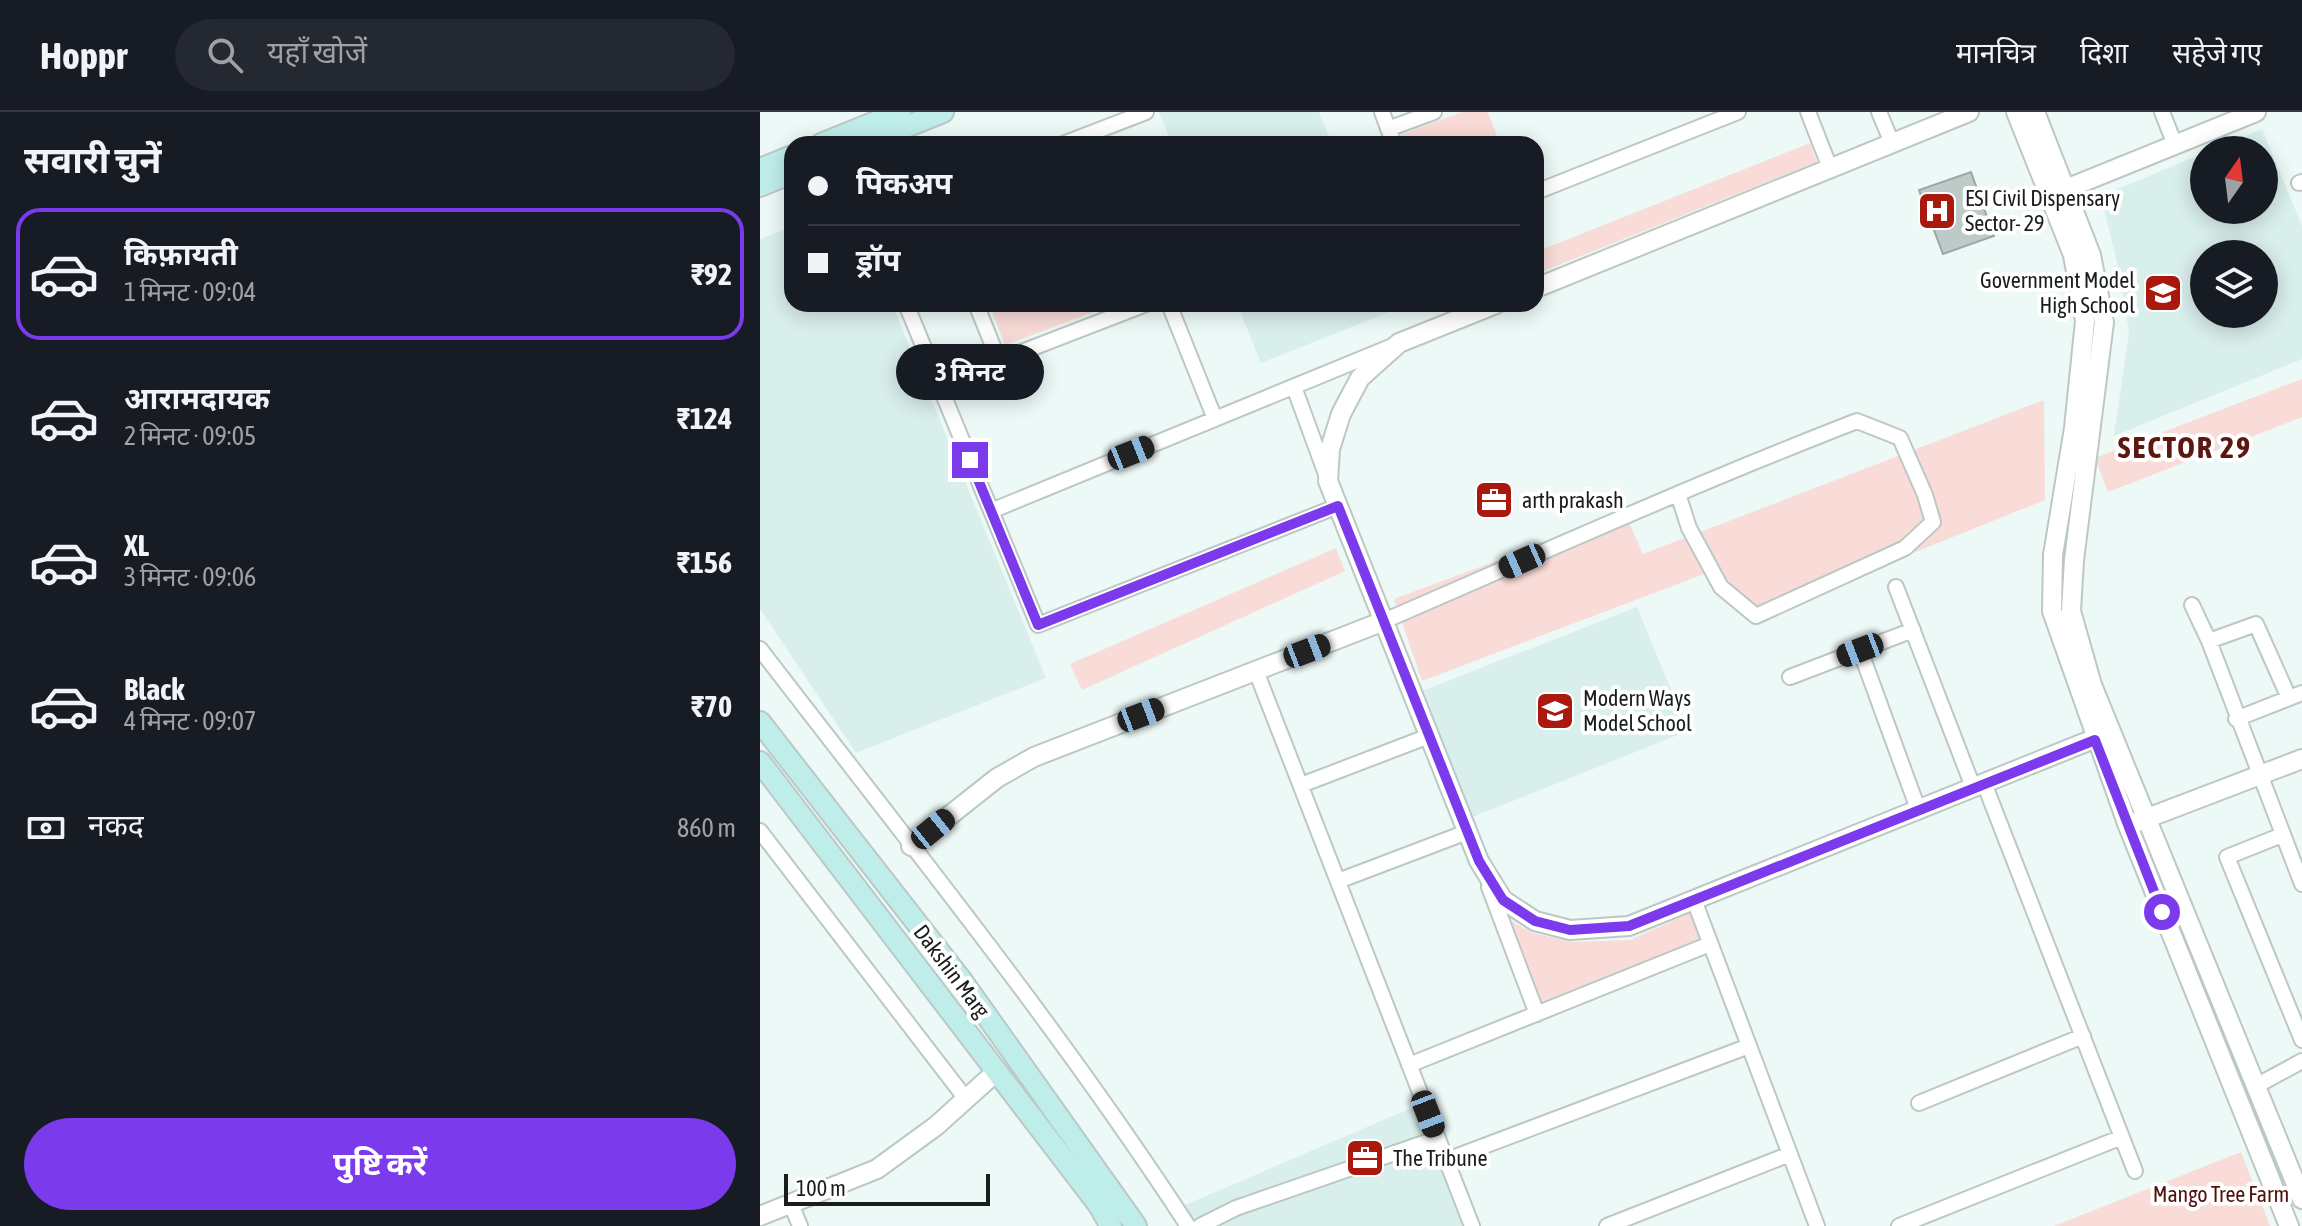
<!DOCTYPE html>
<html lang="hi">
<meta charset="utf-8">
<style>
:root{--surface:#171b24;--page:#242831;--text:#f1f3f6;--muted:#9ea1a6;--line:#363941;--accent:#7c3aed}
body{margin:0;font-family:"Asap Condensed","Noto Sans Devanagari",sans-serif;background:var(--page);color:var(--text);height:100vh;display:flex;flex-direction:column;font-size:30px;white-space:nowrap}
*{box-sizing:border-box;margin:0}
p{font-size:26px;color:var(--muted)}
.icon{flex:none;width:44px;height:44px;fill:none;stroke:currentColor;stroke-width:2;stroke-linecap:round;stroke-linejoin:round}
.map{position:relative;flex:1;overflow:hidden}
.panel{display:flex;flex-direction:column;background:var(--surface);width:760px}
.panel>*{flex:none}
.guide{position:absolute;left:24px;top:24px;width:760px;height:176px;border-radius:24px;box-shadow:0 4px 20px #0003;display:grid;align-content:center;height:176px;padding:0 24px;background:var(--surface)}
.needle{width:52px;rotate:14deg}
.fabs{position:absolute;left:1430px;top:24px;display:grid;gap:16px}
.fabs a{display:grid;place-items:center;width:88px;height:88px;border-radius:50%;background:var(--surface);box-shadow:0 4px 20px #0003;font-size:40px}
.scale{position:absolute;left:24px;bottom:20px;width:206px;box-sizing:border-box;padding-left:8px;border:4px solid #191e1d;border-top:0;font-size:22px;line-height:28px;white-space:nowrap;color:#191e1d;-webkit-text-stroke:6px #fff;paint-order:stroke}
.end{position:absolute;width:36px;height:36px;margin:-18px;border:10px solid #7c3aed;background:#fff;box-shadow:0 0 0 4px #fff}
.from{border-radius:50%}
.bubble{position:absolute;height:56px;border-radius:28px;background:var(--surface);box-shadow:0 4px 20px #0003;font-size:26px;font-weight:700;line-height:56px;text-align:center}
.car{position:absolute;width:24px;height:48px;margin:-24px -12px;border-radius:10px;box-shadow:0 0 6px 2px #0007;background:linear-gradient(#222 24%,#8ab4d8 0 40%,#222 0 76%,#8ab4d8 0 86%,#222 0)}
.guide b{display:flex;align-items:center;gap:28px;height:76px;font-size:30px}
.guide b+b{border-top:2px solid var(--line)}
.guide i{width:20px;height:20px;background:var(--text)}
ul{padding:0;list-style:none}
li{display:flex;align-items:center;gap:24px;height:132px;margin:0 16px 12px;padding:0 8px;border:4px solid transparent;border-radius:24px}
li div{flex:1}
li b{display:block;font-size:30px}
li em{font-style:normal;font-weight:700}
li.selected{border-color:var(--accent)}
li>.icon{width:72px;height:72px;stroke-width:1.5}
h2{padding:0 24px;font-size:36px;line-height:96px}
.pay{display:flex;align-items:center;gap:20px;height:88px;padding:0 24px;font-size:30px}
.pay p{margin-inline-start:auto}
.cta{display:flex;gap:16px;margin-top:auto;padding:16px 24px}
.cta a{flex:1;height:92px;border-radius:48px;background:var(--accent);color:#fff;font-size:32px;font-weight:700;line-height:92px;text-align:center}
header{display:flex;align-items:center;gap:48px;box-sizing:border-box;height:112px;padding:0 40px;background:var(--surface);border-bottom:2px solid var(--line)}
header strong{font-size:38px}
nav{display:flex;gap:44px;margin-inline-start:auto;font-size:28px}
.search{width:560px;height:72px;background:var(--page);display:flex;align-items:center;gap:20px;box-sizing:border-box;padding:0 28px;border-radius:44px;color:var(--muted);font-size:30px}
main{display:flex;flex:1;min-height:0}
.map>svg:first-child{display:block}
.built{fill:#d9efec;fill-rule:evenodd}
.green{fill:#f9dcd7}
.building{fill:#becac8;stroke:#9ba7a5;stroke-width:2}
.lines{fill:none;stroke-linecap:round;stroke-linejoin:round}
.minor-casing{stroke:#bcc8c6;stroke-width:18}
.tertiary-casing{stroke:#bcc8c6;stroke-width:22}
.secondary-casing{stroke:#bcc8c6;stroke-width:24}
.minor{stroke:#fff;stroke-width:14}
.tertiary{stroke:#fff;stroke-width:18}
.secondary{stroke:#bfeeea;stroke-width:20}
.route{stroke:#7c3aed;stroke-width:10}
.labels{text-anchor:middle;stroke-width:8;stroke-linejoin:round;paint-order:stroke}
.poi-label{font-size:22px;fill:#191e1d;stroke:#fff;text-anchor:start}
.street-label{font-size:22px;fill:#191e1d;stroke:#fff}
.park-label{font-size:22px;fill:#52120c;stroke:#fff}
.district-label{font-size:30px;font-weight:bold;letter-spacing:2px;fill:#5b1710;stroke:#fff}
</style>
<header>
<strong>Hoppr</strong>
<div class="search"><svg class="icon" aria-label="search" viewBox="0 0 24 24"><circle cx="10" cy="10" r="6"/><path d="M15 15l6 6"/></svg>यहाँ खोजें</div>
<nav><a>मानचित्र</a><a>दिशा</a><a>सहेजे गए</a></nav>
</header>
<main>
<section class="panel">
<h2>सवारी चुनें</h2>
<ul>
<li class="selected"><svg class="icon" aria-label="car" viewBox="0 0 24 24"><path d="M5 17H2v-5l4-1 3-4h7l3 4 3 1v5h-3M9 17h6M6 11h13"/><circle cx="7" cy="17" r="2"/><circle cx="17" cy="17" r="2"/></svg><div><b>किफ़ायती</b><p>1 मिनट · 09:04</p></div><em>₹92</em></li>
<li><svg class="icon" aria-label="car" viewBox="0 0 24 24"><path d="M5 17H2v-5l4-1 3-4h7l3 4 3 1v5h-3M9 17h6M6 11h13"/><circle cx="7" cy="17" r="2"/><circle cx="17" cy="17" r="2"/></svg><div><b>आरामदायक</b><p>2 मिनट · 09:05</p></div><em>₹124</em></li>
<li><svg class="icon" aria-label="car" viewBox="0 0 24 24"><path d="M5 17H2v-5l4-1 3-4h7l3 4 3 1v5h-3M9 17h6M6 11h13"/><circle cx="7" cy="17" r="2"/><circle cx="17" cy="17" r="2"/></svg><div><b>XL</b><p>3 मिनट · 09:06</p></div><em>₹156</em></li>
<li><svg class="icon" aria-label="car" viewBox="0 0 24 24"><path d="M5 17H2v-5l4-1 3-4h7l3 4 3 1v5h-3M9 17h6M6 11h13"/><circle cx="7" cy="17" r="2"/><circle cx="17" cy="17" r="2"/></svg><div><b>Black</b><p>4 मिनट · 09:07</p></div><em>₹70</em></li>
</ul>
<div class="pay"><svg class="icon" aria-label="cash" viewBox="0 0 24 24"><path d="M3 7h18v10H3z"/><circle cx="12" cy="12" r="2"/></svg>नकद<p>860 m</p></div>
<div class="cta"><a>पुष्टि करें</a></div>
</section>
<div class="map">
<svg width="1542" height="1114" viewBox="0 0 1542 1114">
<rect width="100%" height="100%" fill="#ecf9f7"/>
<path class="built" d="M399,0h160l13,32h-160z
M1502,17l40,97v133l-188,77 15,-104 -10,-61 -18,-75 103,-43v57h60v-60h-52zM1444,142h60v60h-60z
M32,115v77h100l154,374 -190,75 -96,-144v-370z
M477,192h160l2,4 -138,55z
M877,495l51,124 -218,87 -48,-127z
M656,994l47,120h-284l-8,-15z"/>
<path class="green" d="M702,0h26l12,32h-97l-3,-9z
M1050,31l7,19 -281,112v-22z
M229,192h126l-110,41z
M1542,267v38l-194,75 -13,-34z
M1284,288l1,100 -289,116 -52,-42 -282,107 -28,-82 231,-86 18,41z
M576,436l9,23 -263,119 -12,-26z
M930,801l11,26 -161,63 -31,-82 24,13 39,9 58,-2z
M1481,1040l29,74h-216z"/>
<path class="building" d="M1211,60l23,64 -51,18 -24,-64z"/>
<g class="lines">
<g class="minor-casing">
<path id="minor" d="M622,0l12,32
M1048,0l22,56
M1119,0l13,31
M1402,0l13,33
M628,17l46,-17
M303,32l83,-32
M1539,71l3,-1
M776,80l202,-80
M146,192l132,321 300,-119
M216,192l23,57
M409,192l46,115
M179,272l207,-80
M534,275l33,90
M231,399l399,-164
M1136,475l77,200
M1432,493l17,36 93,243
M624,509c157,-68 313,-138 473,-200l43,17 25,57 8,27 -28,26 -149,68 -35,-29 -32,-59 -11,-34
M1449,529l47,-17 33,74
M0,537c146,190 297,376 428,577
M1100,538l58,159
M496,559l216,555
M1030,565l123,-47
M1476,607l66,-26
M1224,671l151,388
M541,673l128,-49
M0,719l206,268
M1522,723l-55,22 75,183
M578,769l129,-49
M729,775l48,127
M934,788l123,326
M649,953l301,-121
M1496,974l46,-25
M1159,991l164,-67
M687,1048l302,-114
M31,1092l9,22
M440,1114l36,-18 202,-70
M847,1114l183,-72
M1139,1114l223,-89"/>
</g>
<g class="tertiary-casing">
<path id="tertiary" d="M1256,0l57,143 12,66 -11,107 -21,127 -1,56 76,215 161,400
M1275,0l56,143 13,67 -30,238 -3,51 21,74 210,514
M1296,81l200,-81
M776,176l433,-176
M736,192l-97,39 -39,35 -19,36 -11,35 -2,32 151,380 24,39 32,21 35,9 59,-4 482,-194
M1377,710l165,-63
M151,734l86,-68 37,-21 350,-136
M0,1104l117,-47 59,-43 60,-54"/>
</g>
<g class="secondary-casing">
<path id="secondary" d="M61,32l79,-32
M103,32l80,-32
M0,57l32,-13
M0,74l32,-13
M0,610l202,259 174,245
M0,650l338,442 13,22"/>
</g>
<use href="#minor" class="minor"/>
<use href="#tertiary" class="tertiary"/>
<use href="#secondary" class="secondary"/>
</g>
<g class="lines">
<path class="route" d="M210,348l68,165 300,-119 141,355 24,39 32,21 35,9 59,-4 466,-186 67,172"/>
</g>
<defs>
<g id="hospital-square" transform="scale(2)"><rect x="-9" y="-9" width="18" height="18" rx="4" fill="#aa190d" stroke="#fff"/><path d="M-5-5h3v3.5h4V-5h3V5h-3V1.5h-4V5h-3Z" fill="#fff"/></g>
<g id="school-square" transform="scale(2)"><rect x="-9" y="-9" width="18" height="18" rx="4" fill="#aa190d" stroke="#fff"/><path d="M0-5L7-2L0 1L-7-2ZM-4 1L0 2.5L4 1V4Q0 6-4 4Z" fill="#fff"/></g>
<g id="office-square" transform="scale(2)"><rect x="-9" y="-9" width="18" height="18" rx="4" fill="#aa190d" stroke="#fff"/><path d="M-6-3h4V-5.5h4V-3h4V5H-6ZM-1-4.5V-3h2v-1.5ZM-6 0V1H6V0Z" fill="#fff"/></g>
</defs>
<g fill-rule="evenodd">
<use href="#hospital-square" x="1177" y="99"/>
<use href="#school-square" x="1403" y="181"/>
<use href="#office-square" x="734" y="388"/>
<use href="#school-square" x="795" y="599"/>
<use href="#office-square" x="605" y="1046"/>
</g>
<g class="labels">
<g class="poi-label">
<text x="1205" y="94">ESI Civil Dispensary<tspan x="1205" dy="25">Sector- 29</tspan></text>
<text x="1375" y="176" text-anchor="end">Government Model<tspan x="1375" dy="25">High School</tspan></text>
<text x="762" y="396">arth prakash</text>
<text x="823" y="594">Modern Ways<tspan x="823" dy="25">Model School</tspan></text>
<text x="633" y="1054">The Tribune</text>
</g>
<g class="street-label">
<text transform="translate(192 859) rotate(53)" y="8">Dakshin Marg</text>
</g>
<g class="park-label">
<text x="1461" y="1090">Mango Tree Farm</text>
</g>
<g class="district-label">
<text x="1425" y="346">SECTOR 29</text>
</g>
</g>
</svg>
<div class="fabs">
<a><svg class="needle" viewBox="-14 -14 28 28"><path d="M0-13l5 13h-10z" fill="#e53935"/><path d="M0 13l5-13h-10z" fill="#9ea1a6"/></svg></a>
<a><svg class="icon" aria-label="layers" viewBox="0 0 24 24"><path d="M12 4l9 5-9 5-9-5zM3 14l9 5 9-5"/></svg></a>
</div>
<div class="scale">100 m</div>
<i class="end from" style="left:1402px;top:800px"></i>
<i class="end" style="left:210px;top:348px"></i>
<div class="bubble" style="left:136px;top:232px;width:148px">3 मिनट</div>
<i class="car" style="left:371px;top:341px;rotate:68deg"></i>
<i class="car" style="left:762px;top:449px;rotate:246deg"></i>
<i class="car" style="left:1100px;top:538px;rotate:249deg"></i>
<i class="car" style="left:547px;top:539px;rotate:69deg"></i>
<i class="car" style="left:381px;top:603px;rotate:69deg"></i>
<i class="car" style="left:173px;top:717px;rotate:51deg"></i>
<i class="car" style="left:668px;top:1002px;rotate:159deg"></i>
<div class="guide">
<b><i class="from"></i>पिकअप</b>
<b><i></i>ड्रॉप</b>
</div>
</div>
</main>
